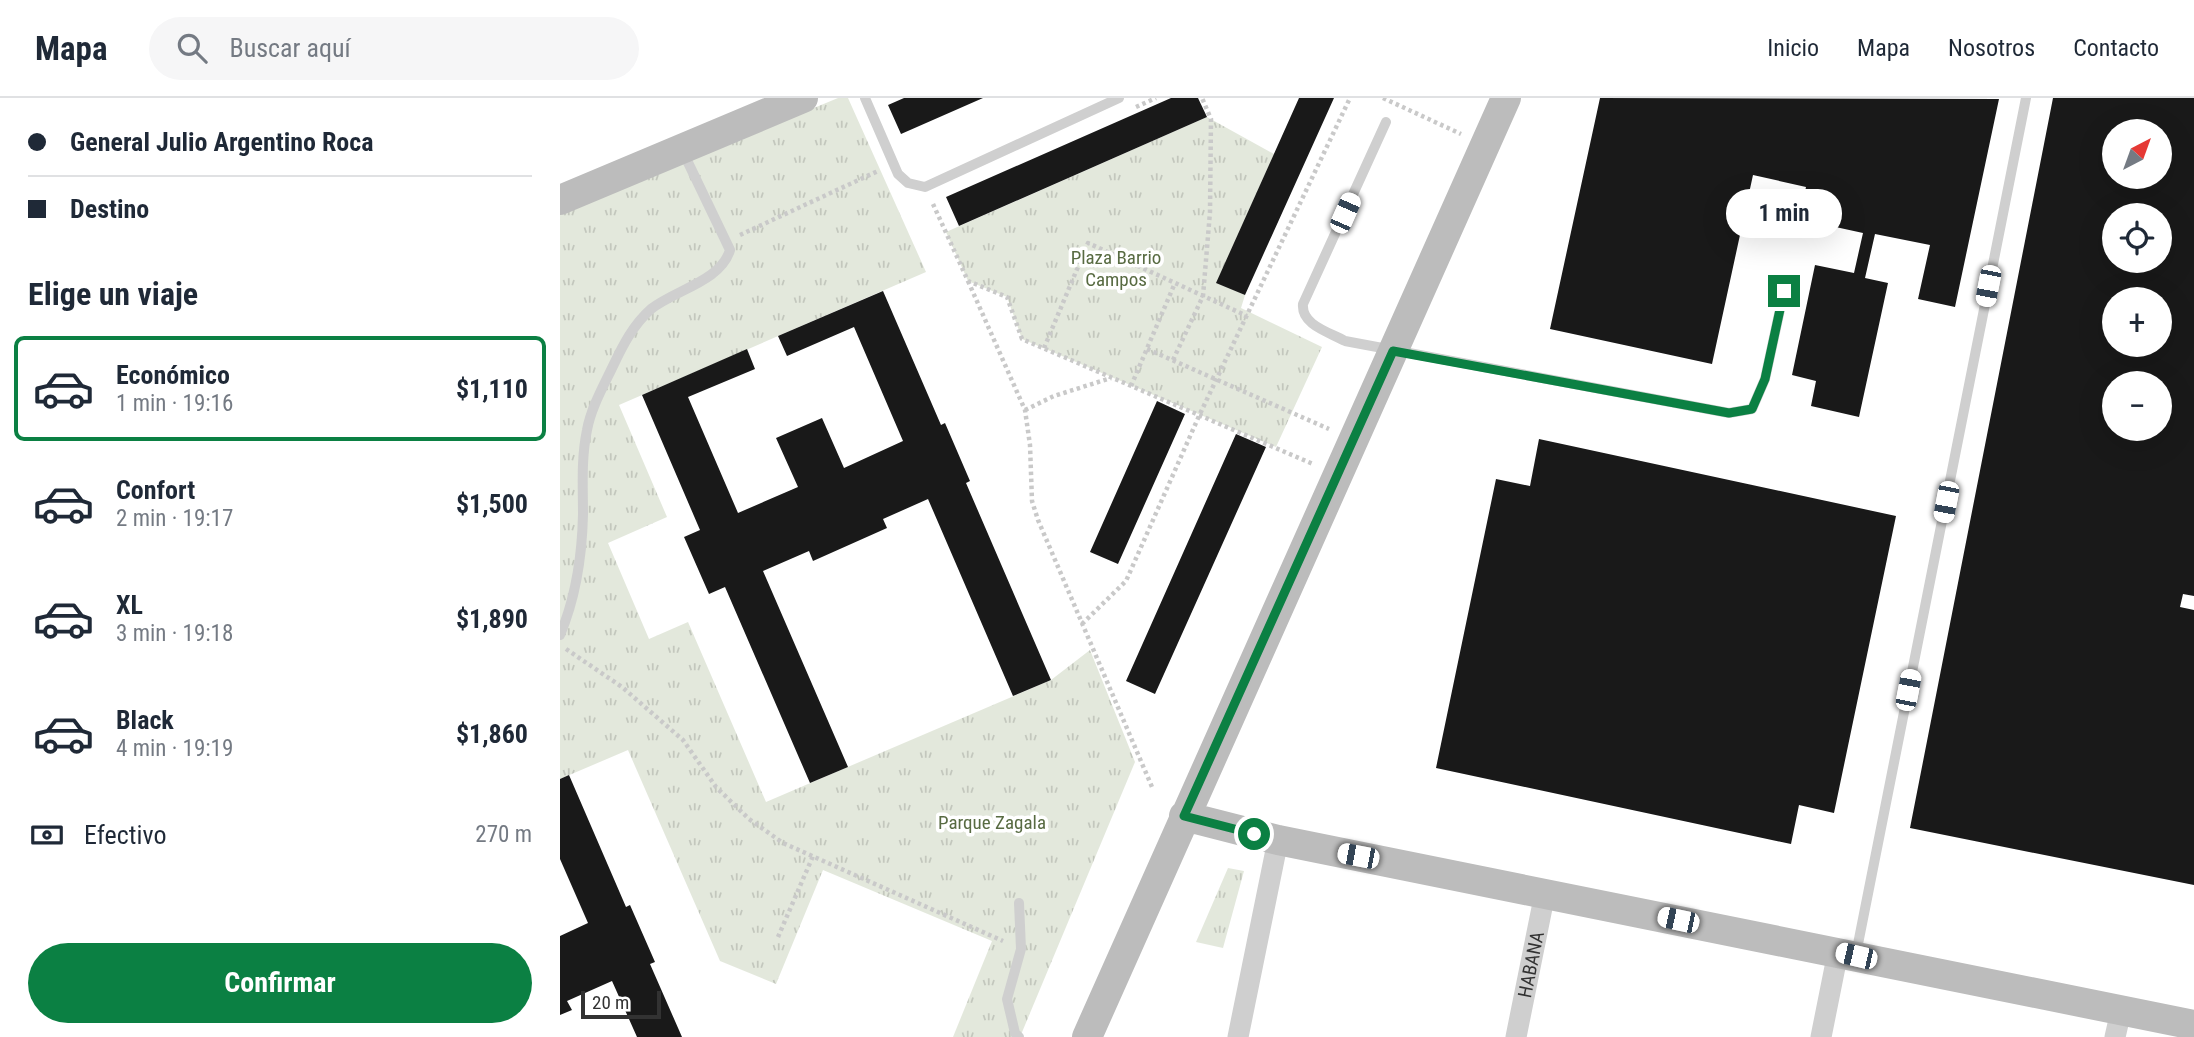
<!DOCTYPE html>
<html lang="es">
<meta charset="utf-8">
<style>
:root{--surface:#fff;--page:#f6f6f7;--text:#1f2937;--muted:#747a83;--line:#e0e1e3;--accent:#0b8043}
body{margin:0;font-family:"Roboto Condensed",sans-serif;background:var(--page);color:var(--text);height:100vh;display:flex;flex-direction:column;font-size:26px;white-space:nowrap}
*{box-sizing:border-box;margin:0}
p{font-size:23px;color:var(--muted)}
.icon{flex:none;width:38px;height:38px;fill:none;stroke:currentColor;stroke-width:2;stroke-linecap:round;stroke-linejoin:round}
.map{position:relative;flex:1;overflow:hidden}
.panel{display:flex;flex-direction:column;background:var(--surface);width:560px}
.panel>*{flex:none}
.banner{display:grid;align-content:center;height:154px;padding:0 28px;background:var(--surface)}
.needle{width:46px;rotate:41deg}
.buttons{position:absolute;left:1542px;top:21px;display:grid;gap:14px}
.buttons a{display:grid;place-items:center;width:70px;height:70px;border-radius:50%;background:var(--surface);box-shadow:0 7px 28px #0002;font-size:35px}
.scale{position:absolute;left:21px;bottom:18px;width:80px;box-sizing:border-box;padding-left:7px;border:4px solid #323232;border-top:0;font-size:19px;line-height:24px;white-space:nowrap;color:#323232;-webkit-text-stroke:5px #fff;paint-order:stroke}
.end{position:absolute;width:32px;height:32px;margin:-16px;border:9px solid #0b8043;background:#fff;box-shadow:0 0 0 4px #fff}
.from{border-radius:50%}
.bubble{position:absolute;height:49px;border-radius:24px;background:var(--surface);box-shadow:0 7px 28px #0002;font-size:23px;font-weight:700;line-height:49px;text-align:center}
.car{position:absolute;width:21px;height:42px;margin:-21px -10px;border-radius:9px;box-shadow:0 0 5px 2px #0007;background:linear-gradient(#fff 24%,#345 0 40%,#fff 0 76%,#345 0 86%,#fff 0)}
.banner b{display:flex;align-items:center;gap:24px;height:66px;font-size:26px}
.banner b+b{border-top:2px solid var(--line)}
.banner i{width:18px;height:18px;background:var(--text)}
ul{padding:0;list-style:none}
li{display:flex;align-items:center;gap:21px;height:105px;margin:0 14px 10px;padding:0 14px;border:4px solid transparent;border-radius:10px}
li div{flex:1}
li b{display:block;font-size:26px}
li em{font-style:normal;font-weight:700}
li.on{border-color:var(--accent)}
li>.icon{width:63px;height:63px;stroke-width:1.5}
h2{padding:0 28px;font-size:32px;line-height:84px}
.pay{display:flex;align-items:center;gap:18px;height:77px;padding:0 28px;font-size:26px}
.pay p{margin-inline-start:auto}
.action{display:flex;gap:14px;margin-top:auto;padding:14px 28px}
.action a{flex:1;height:80px;border-radius:42px;background:var(--accent);color:#fff;font-size:28px;font-weight:700;line-height:80px;text-align:center}
header{display:flex;align-items:center;gap:42px;box-sizing:border-box;height:98px;padding:0 35px;background:var(--surface);border-bottom:2px solid var(--line)}
header strong{font-size:33px}
nav{display:flex;gap:38px;margin-inline-start:auto;font-size:24px}
.search{width:490px;height:63px;background:var(--page);display:flex;align-items:center;gap:18px;box-sizing:border-box;padding:0 24px;border-radius:38px;color:var(--muted);font-size:26px}
main{display:flex;flex:1;min-height:0}
.map>svg:first-child{display:block}
.park{fill:url(#park-tufts)}
.building{fill:#191919;fill-rule:evenodd}
.lines{fill:none;stroke-linecap:round;stroke-linejoin:round}
.path{stroke:#c9c9c9;stroke-width:4.5;stroke-dasharray:3.5 3.5;stroke-linecap:butt}
.lane{stroke:#cfcfcf;stroke-width:10}
.street{stroke:#cfcfcf;stroke-width:21}
.secondary{stroke:#bcbcbc;stroke-width:30}
.route{stroke:#0b8043;stroke-width:9}
.labels{text-anchor:middle;stroke-width:7;stroke-linejoin:round;paint-order:stroke}
.park-label{font-size:19px;fill:#586b42;stroke:#fff}
.street-label{font-size:19px;fill:#323232;stroke:#fff}
</style>
<header>
<strong>Mapa</strong>
<div class="search"><svg class="icon" aria-label="search" viewBox="0 0 24 24"><circle cx="10" cy="10" r="6"/><path d="M15 15l6 6"/></svg>Buscar aquí</div>
<nav><a>Inicio</a><a>Mapa</a><a>Nosotros</a><a>Contacto</a></nav>
</header>
<main>
<section class="panel">
<div class="banner">
<b><i class="from"></i>General Julio Argentino Roca</b>
<b><i></i>Destino</b>
</div>
<h2>Elige un viaje</h2>
<ul>
<li class="on"><svg class="icon" aria-label="car" viewBox="0 0 24 24"><path d="M5 17H2v-5l4-1 3-4h7l3 4 3 1v5h-3M9 17h6M6 11h13"/><circle cx="7" cy="17" r="2"/><circle cx="17" cy="17" r="2"/></svg><div><b>Económico</b><p>1 min · 19:16</p></div><em>$1,110</em></li>
<li><svg class="icon" aria-label="car" viewBox="0 0 24 24"><path d="M5 17H2v-5l4-1 3-4h7l3 4 3 1v5h-3M9 17h6M6 11h13"/><circle cx="7" cy="17" r="2"/><circle cx="17" cy="17" r="2"/></svg><div><b>Confort</b><p>2 min · 19:17</p></div><em>$1,500</em></li>
<li><svg class="icon" aria-label="car" viewBox="0 0 24 24"><path d="M5 17H2v-5l4-1 3-4h7l3 4 3 1v5h-3M9 17h6M6 11h13"/><circle cx="7" cy="17" r="2"/><circle cx="17" cy="17" r="2"/></svg><div><b>XL</b><p>3 min · 19:18</p></div><em>$1,890</em></li>
<li><svg class="icon" aria-label="car" viewBox="0 0 24 24"><path d="M5 17H2v-5l4-1 3-4h7l3 4 3 1v5h-3M9 17h6M6 11h13"/><circle cx="7" cy="17" r="2"/><circle cx="17" cy="17" r="2"/></svg><div><b>Black</b><p>4 min · 19:19</p></div><em>$1,860</em></li>
</ul>
<div class="pay"><svg class="icon" aria-label="cash" viewBox="0 0 24 24"><path d="M3 7h18v10H3z"/><circle cx="12" cy="12" r="2"/></svg>Efectivo<p>270 m</p></div>
<div class="action"><a>Confirmar</a></div>
</section>
<div class="map">
<svg width="1634" height="939" viewBox="0 0 1634 939">
<defs>
<pattern id="park-tufts" width="24" height="20" patternUnits="userSpaceOnUse" patternTransform="scale(1.75)"><rect width="24" height="20" fill="#e3e8dc"/><path d="M3 7l-1-3M5 7V3M7 7l1-3M15 17l-1-3M17 17v-4M19 17l1-3" fill="none" stroke="#c3c7bd"/></pattern>
</defs>
<rect width="100%" height="100%" fill="#fff"/>
<path class="park" d="M278,0h10l78,174 -307,133 48,112 -59,26 41,96 39,-17 78,180 285,-122 39,-30 45,112 -115,275h-67l39,-96 -169,-71 -47,114 -56,-23 -92,-211 -68,29v-566z
M647,19l67,37 -57,128 28,13 -4,13 81,39 -46,100 -254,-108 -15,-42 -39,-16 -22,-49z
M668,770l16,3 -21,77 -27,-6z"/>
<path class="building" d="M344,0h79l-82,36 -13,-29z
M611,0h27l9,19 -248,109 -13,-29z
M739,0h35l-89,197 -29,-12z
M1040,0l399,1 -44,208 -37,-8 12,-54 -55,-11 -10,44 23,5 -29,134 -48,-11 5,-25 -24,-6 23,-110 39,8 9,-40 -64,-14 7,-32 -53,-12 -41,189 -162,-35z
M1493,0h141v498l-11,-2 -3,13 14,3v275l-284,-57zM1554,33h46v46h-46zM1554,117h46v46h-46zM1554,201h46v46h-46zM1554,285h46v46h-46z
M323,193l58,134 4,-2 25,58 -4,2 85,197 -38,16 -85,-197 -45,20 4,9 -74,33 -4,-10 -46,20 85,196 -38,16 -85,-196 -16,7 -25,-57 16,-7 -58,-135 105,-46 8,20 -67,28 50,116 60,-26 -22,-49 46,-20 22,50 59,-27 -49,-114 -67,29 -9,-20z
M597,303l28,13 -67,150 -28,-12z
M676,336l30,13 -111,247 -29,-13z
M979,341l357,77 -62,297 -35,-8 -8,39 -355,-76 60,-289 34,7z
M9,677l57,132 4,-2 25,57 -5,2 32,73h-45l-25,-56 -45,20 5,9 -12,5v-79l28,-13 -28,-64v-80z"/>
<g class="lines">
<path class="path" d="M823,0l78,36
M576,9l20,-9
M373,106l35,77 39,16 15,42 291,125
M180,137l138,-64
M408,183l57,129 5,35 2,56 6,19 114,267
M484,250l44,-105 159,73
M587,251l182,80
M613,262l30,-64 7,-84 1,-93 -9,-21
M571,288l44,-103
M465,312l29,-14 57,-18
M522,526l44,-43 73,-165 151,-318
M6,551l56,38 61,53 33,47 33,32 34,24 220,98
M218,839l35,-81"/>
<path class="lane" d="M305,0l33,76 10,9 17,4 194,-89
M826,24l-83,182c-2,21 26,28 42,37l384,72 23,-4 13,-30 19,-88
M0,537c16,-38 22,-79 23,-120 0,-28 -2,-56 4,-85 4,-22 16,-43 26,-64 10,-21 20,-41 38,-57 24,-19 70,-28 79,-59l-47,-98
M1296,856l170,-856
M459,939l-4,-4 -8,-34 14,-50 -2,-46"/>
<g class="street">
<path d="M678,939l40,-197"/>
<path id="s1" d="M956,939l29,-144"/>
<path d="M1261,939l17,-85"/>
<path d="M1555,939l6,-26"/>
</g>
<path class="secondary" d="M0,102l243,-102
M624,718l94,24 916,185
M527,939l419,-939"/>
</g>
<g class="lines">
<path class="route" d="M694,736l-70,-18 209,-465 336,62 23,-4 13,-30 19,-88"/>
</g>
<g class="labels">
<g class="park-label">
<text x="556" y="166">Plaza Barrio<tspan x="556" dy="22">Campos</tspan></text>
<text x="432" y="731">Parque Zagala</text>
</g>
<g class="street-label">
<text dy="7" stroke="none"><textPath href="#s1" startOffset="74">HABANA</textPath></text>
</g>
</g>
</svg>
<div class="buttons">
<a><svg class="needle" viewBox="-14 -14 28 28"><path d="M0-13l5 13h-10z" fill="#e53935"/><path d="M0 13l5-13h-10z" fill="#747a83"/></svg></a>
<a><svg class="icon" aria-label="locate" viewBox="0 0 24 24"><circle cx="12" cy="12" r="6"/><path d="M12 2v4M12 18v4M2 12h4M18 12h4"/></svg></a>
<a>+</a>
<a>−</a>
</div>
<div class="scale">20 m</div>
<i class="end from" style="left:694px;top:736px"></i>
<i class="end" style="left:1224px;top:193px"></i>
<div class="bubble" style="left:1166px;top:91px;width:116px">1 min</div>
<i class="car" style="left:785px;top:115px;rotate:24deg"></i>
<i class="car" style="left:1428px;top:188px;rotate:191deg"></i>
<i class="car" style="left:1386px;top:404px;rotate:191deg"></i>
<i class="car" style="left:1348px;top:592px;rotate:11deg"></i>
<i class="car" style="left:798px;top:758px;rotate:281deg"></i>
<i class="car" style="left:1118px;top:822px;rotate:282deg"></i>
<i class="car" style="left:1296px;top:858px;rotate:283deg"></i>
</div>
</main>
